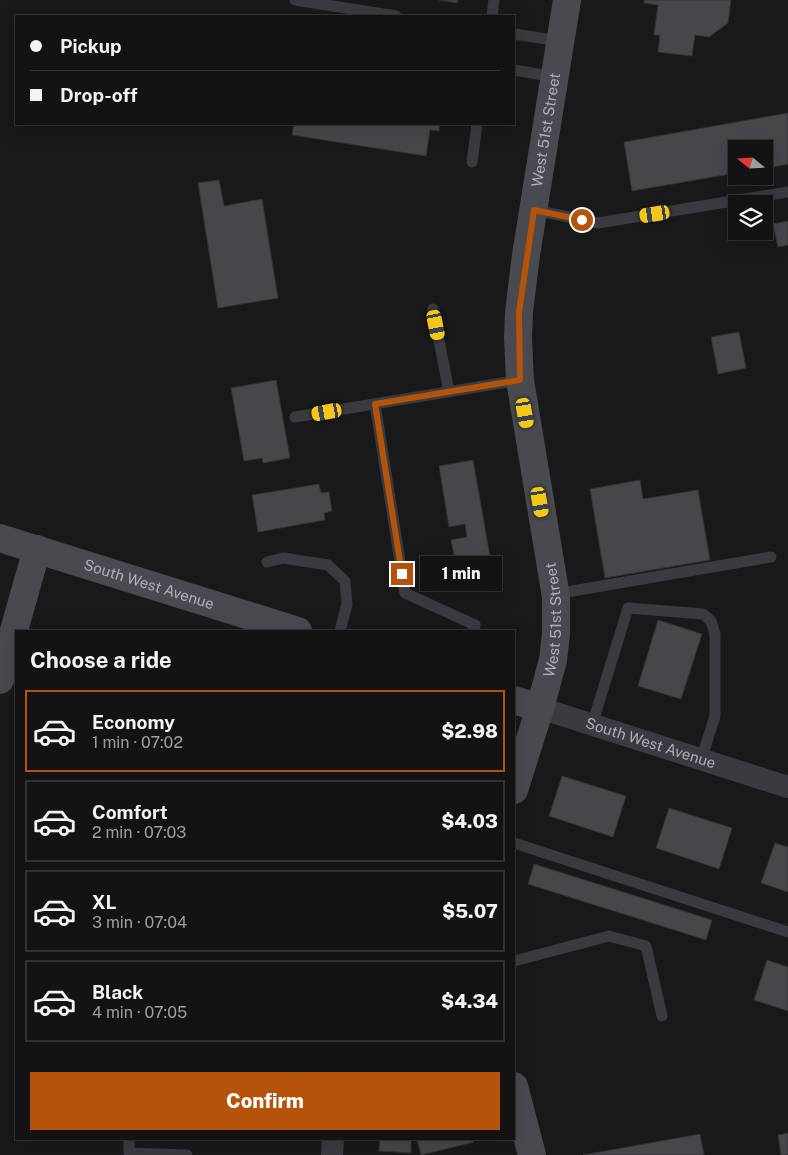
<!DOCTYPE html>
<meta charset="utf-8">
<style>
:root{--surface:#131314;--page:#1c1c1d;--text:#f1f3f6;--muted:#9d9ea0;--line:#323234;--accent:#b45309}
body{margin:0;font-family:"Public Sans",sans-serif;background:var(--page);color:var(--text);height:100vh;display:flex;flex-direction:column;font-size:19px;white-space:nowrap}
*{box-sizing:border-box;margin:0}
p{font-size:16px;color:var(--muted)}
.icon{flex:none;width:28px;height:28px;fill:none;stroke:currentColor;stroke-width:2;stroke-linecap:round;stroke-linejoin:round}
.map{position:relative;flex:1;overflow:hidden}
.panel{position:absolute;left:15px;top:630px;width:500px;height:510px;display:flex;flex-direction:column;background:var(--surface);border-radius:0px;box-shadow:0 5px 20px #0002,0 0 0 1px var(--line)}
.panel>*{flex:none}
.hud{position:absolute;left:15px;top:15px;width:500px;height:110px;border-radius:0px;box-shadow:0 5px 20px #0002,0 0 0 1px var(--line);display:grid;align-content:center;height:110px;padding:0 15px;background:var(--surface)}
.needle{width:32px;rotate:288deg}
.fabs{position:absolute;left:728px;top:140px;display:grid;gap:10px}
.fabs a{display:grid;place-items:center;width:45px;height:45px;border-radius:0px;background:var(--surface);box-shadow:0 5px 20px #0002,0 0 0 1px var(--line);font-size:25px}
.end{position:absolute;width:22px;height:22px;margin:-11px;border:6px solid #b45309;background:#fff;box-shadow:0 0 0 2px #fff}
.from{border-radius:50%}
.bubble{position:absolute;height:35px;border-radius:0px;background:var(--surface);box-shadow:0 5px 20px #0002,0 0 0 1px var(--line);font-size:16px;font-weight:800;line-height:35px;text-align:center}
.car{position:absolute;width:15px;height:30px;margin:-15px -8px;border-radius:6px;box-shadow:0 0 4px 1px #0007;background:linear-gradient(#f5c518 24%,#345 0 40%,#f5c518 0 76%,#345 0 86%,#f5c518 0)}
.hud b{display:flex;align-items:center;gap:18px;height:48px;font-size:19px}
.hud b+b{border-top:1px solid var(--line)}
.hud i{width:12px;height:12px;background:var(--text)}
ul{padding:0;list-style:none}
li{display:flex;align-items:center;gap:15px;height:82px;margin:0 10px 8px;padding:0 5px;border:2px solid var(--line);border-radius:0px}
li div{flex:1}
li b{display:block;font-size:19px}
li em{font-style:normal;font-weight:800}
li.current{border-color:var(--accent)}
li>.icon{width:45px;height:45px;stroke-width:1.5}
h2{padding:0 15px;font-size:22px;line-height:60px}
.cta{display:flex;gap:10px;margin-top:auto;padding:10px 15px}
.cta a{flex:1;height:58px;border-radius:0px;background:var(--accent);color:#fff;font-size:20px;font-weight:800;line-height:58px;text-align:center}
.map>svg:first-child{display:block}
.building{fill:#46474b;stroke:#333337}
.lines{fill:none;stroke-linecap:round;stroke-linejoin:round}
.lane{stroke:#3a3b40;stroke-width:11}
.street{stroke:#3a3b40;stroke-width:22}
.secondary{stroke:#484a50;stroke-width:28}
.route{stroke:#b45309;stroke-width:6}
.labels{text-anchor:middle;stroke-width:4.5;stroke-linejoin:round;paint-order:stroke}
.street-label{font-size:15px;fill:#acb1ba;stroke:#141416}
</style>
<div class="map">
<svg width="788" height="1155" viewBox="0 0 788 1155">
<rect width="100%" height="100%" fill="#19191b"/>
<path class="building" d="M439,0h19l-1,3z
M644,0h87l-3,23 -19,14 -14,-2 -3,21 -34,-4 2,-17h-6l4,-30 -14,-2z
M788,113v51l-24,5v-20h-28v24l-104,18 -8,-49z
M294,124h146l-1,7 -9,-1 -4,26 -134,-21z
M219,180l5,26 38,-7 16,99 -60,10 -20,-125z
M788,221v24l-10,2 -5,-23z
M739,332l7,36 -28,6 -7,-37z
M276,380l14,78 -27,5 -1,-5 -18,3 -13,-73z
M473,460l21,119 -34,6 -9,-45 16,-3 -2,-13 -16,3 -10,-61z
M640,480l3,19 55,-9 12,70 -105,18 -15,-89z
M319,484l2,9 8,-1 3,19 -8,2 1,7 -67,12 -6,-37z
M658,620l44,14 -21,65 -43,-13z
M562,776l64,20 -13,41 -64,-21z
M669,808l63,20 -13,41 -63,-21z
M775,843l13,4v45l-27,-9z
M534,864l178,56 -6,20 -178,-56z
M767,960l21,7v44l-34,-11z
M788,1133v22h-7l-3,-20z
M700,1134l4,21h-121z
M380,1139h31v14l-32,-2z
M417,1139h56l1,3 -53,13z"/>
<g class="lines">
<path class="lane" d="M295,0l101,16
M492,16l2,-16
M514,34l46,7
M514,70l41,7
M472,162l5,-38
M534,210l64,13 190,-31
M433,309l16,83
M375,404l30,189 70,32 -2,6
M295,417l225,-37
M267,562l16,-4 45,7 17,16 2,23 -7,27
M555,594l216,-37
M592,725l36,-117 75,6 8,7 4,13v82l-14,44
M514,843l274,89
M514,961l95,-25 37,10 16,70
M129,1139v14l58,2"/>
<g class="street">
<path id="s1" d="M540,708l248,79"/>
<path d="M332,1155l1,-16"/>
</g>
<g class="secondary">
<path id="s2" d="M0,538l298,93"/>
<path d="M0,680l37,-131"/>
<path d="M514,700l26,8"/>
<path id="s3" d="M514,790l26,-82 13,-48 3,-26v-37l-36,-217 -2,-42 1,-26 7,-57 41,-255"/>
<path d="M514,1086l18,69"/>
</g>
</g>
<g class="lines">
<path class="route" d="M402,574l-27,-170 145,-24 -1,-68 15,-102 48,10"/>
</g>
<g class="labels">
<g class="street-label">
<text dy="5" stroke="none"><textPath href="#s3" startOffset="671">West 51st Street</textPath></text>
<text dy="5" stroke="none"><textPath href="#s2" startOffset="156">South West Avenue</textPath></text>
<text dy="5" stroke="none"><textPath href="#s3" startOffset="176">West 51st Street</textPath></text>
<text dy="5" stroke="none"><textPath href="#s1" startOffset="116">South West Avenue</textPath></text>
</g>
</g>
</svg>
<div class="fabs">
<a><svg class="needle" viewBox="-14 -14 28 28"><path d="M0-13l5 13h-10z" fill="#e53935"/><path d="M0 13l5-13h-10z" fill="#9d9ea0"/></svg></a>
<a><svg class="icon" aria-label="layers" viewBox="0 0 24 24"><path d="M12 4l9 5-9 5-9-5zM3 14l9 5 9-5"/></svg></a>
</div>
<i class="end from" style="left:582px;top:220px"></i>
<i class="end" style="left:402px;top:574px"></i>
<div class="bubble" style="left:420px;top:556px;width:82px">1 min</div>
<i class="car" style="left:655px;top:214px;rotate:261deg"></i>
<i class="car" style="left:436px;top:325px;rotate:169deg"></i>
<i class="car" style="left:327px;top:412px;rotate:260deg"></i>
<i class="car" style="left:525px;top:413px;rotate:170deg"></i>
<i class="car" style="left:540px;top:502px;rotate:170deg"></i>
<div class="hud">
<b><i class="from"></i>Pickup</b>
<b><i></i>Drop-off</b>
</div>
<section class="panel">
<h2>Choose a ride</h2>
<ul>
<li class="current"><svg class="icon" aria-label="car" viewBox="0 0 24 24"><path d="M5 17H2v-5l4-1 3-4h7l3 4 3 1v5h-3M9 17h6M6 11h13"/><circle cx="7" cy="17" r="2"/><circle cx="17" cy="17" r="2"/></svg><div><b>Economy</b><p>1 min · 07:02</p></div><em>$2.98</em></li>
<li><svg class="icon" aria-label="car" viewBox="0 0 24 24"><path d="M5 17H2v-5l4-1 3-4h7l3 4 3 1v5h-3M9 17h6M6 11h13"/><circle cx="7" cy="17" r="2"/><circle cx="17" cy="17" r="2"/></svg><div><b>Comfort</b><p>2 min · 07:03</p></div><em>$4.03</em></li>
<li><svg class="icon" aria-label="car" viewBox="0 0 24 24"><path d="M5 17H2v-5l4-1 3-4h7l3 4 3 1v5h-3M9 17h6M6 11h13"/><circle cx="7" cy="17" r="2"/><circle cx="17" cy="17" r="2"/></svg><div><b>XL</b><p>3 min · 07:04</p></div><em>$5.07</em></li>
<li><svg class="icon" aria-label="car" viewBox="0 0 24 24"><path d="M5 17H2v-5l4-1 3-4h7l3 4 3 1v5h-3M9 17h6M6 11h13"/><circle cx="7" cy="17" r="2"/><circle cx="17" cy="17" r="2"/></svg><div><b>Black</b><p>4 min · 07:05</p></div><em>$4.34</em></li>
</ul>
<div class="cta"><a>Confirm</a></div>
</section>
</div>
